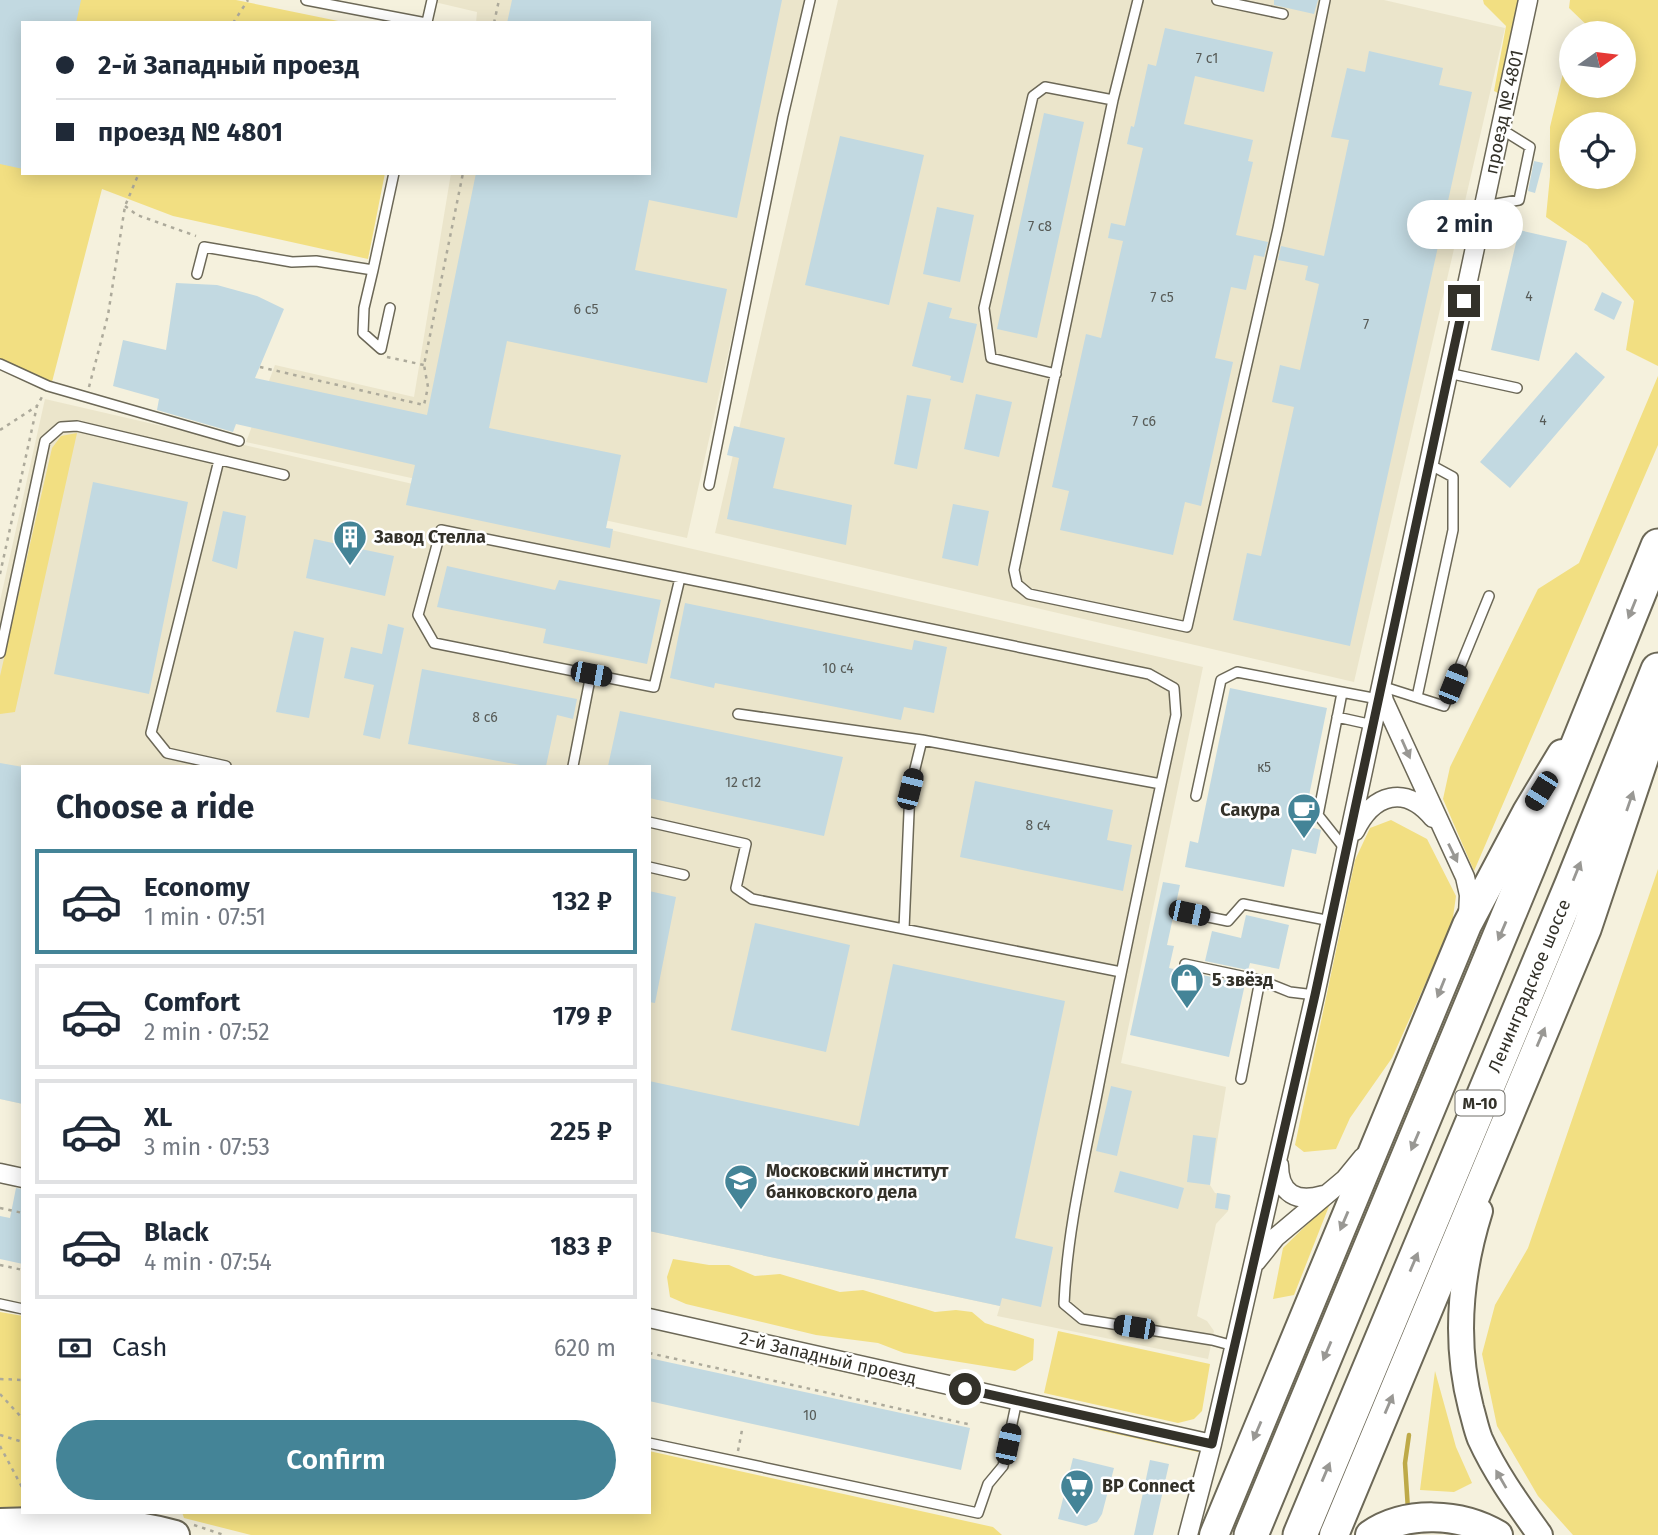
<!DOCTYPE html>
<meta charset="utf-8">
<style>
:root{--surface:#fff;--page:#f6f6f7;--text:#1f2937;--muted:#747a83;--line:#e0e1e3;--accent:#448497}
body{margin:0;font-family:"Fira Sans",sans-serif;background:var(--page);color:var(--text);height:100vh;display:flex;flex-direction:column;font-size:26px;white-space:nowrap}
*{box-sizing:border-box;margin:0}
p{font-size:23px;color:var(--muted)}
.icon{flex:none;width:38px;height:38px;fill:none;stroke:currentColor;stroke-width:2;stroke-linecap:round;stroke-linejoin:round}
.map{position:relative;flex:1;overflow:hidden}
.sheet{position:absolute;left:21px;top:765px;width:630px;height:749px;display:flex;flex-direction:column;background:var(--surface);border-radius:0px;box-shadow:0 4px 18px #0003}
.sheet>*{flex:none}
.top-card{position:absolute;left:21px;top:21px;width:630px;height:154px;border-radius:0px;box-shadow:0 4px 18px #0003;display:grid;align-content:center;height:154px;padding:0 35px;background:var(--surface)}
.needle{width:46px;rotate:76deg}
.fabs{position:absolute;left:1559px;top:21px;display:grid;gap:14px}
.fabs a{display:grid;place-items:center;width:77px;height:77px;border-radius:50%;background:var(--surface);box-shadow:0 4px 18px #0003;font-size:35px}
.end{position:absolute;width:32px;height:32px;margin:-16px;border:9px solid #333129;background:#fff;box-shadow:0 0 0 4px #fff}
.from{border-radius:50%}
.bubble{position:absolute;height:49px;border-radius:24px;background:var(--surface);box-shadow:0 4px 18px #0003;font-size:23px;font-weight:600;line-height:49px;text-align:center}
.car{position:absolute;width:21px;height:42px;margin:-21px -10px;border-radius:9px;box-shadow:0 0 5px 2px #0007;background:linear-gradient(#222 24%,#8ab4d8 0 40%,#222 0 76%,#8ab4d8 0 86%,#222 0)}
.top-card b{display:flex;align-items:center;gap:24px;height:66px;font-size:26px}
.top-card b+b{border-top:2px solid var(--line)}
.top-card i{width:18px;height:18px;background:var(--text)}
ul{padding:0;list-style:none}
li{display:flex;align-items:center;gap:21px;height:105px;margin:0 14px 10px;padding:0 21px;border:4px solid var(--line);border-radius:0px}
li div{flex:1}
li b{display:block;font-size:26px}
li em{font-style:normal;font-weight:600}
li.on{border-color:var(--accent)}
li>.icon{width:63px;height:63px;stroke-width:1.5}
h2{padding:0 35px;font-size:32px;line-height:84px}
.pay{display:flex;align-items:center;gap:18px;height:77px;padding:0 35px;font-size:26px}
.pay p{margin-inline-start:auto}
.action{display:flex;gap:14px;margin-top:auto;padding:14px 35px}
.action a{flex:1;height:80px;border-radius:42px;background:var(--accent);color:#fff;font-size:28px;font-weight:600;line-height:80px;text-align:center}
.map>svg:first-child{display:block}
.built{fill:#ebe5cb}
.green{fill:#f2df82;fill-rule:evenodd}
.lines{fill:none;stroke-linecap:round;stroke-linejoin:round}
.stream{stroke:#beaa48;stroke-width:4.5}
.building{fill:#c2d9e1}
.lane-casing{stroke:#6c6857;stroke-width:12}
.street-casing{stroke:#6c6857;stroke-width:21}
.secondary-casing{stroke:#6c6857;stroke-width:28}
.primary-casing{stroke:#6c6857;stroke-width:32}
.highway-casing{stroke:#6c6857;stroke-width:37}
.path{stroke:#adaa9b;stroke-width:2.5;stroke-dasharray:3.5 5;stroke-linecap:butt}
.lane{stroke:#fff;stroke-width:9}
.street{stroke:#fff;stroke-width:18}
.secondary{stroke:#fff;stroke-width:24}
.primary{stroke:#fff;stroke-width:28}
.highway{stroke:#fff;stroke-width:33}
.oneway{fill:#999894}
.route{stroke:#333129;stroke-width:9}
.labels{text-anchor:middle;stroke-width:5;stroke-linejoin:round;paint-order:stroke}
.number-label{font-size:14px;fill:#575b57}
.shield{fill:#fff;stroke:#706f69;stroke-width:2}
.shield-label{font-size:16px;font-weight:bold;fill:#333129}
.street-label{font-size:18px;fill:#333129;stroke:#fff}
.poi-label{font-size:18px;font-weight:bold;fill:#333129;stroke:#fff;text-anchor:start}
</style>
<div class="map">
<svg width="1658" height="1535" viewBox="0 0 1658 1535">
<rect width="100%" height="100%" fill="#f5f1dd"/>
<path class="built" d="M426,0h381l-120,538 -441,-96 29,-77 139,32 37,-224h198v-150h-173l1,-11z
M838,0h546l121,28 -151,654 -639,-149z
M45,399l1158,268 -82,396 105,24 -16,98 5,8 16,3 -3,15 -12,13 -19,92 10,5 7,10 -6,28 -211,-43 3,-10 -351,-75v-465h-626v338l-23,-5v-498z"/>
<path class="green" d="M0,0h236l112,23h-325v150h362l-17,86 -195,-43 -71,-27 -50,193 -52,-19z
M1483,0h49l-22,99 -16,-8 12,-65 -22,-22z
M1570,0h88v366l-32,-16 8,-49 -47,-56 -41,-28 4,-41v-49l16,-66 5,-3 1,28h52v-53h-29l-26,-25zM1572,124h52v53h-52z
M1658,376v69l-184,426 -31,-72 7,-32 88,-178 41,-26z
M77,433l-62,279 -15,2v-38l52,-228 9,-12z
M1391,820l36,19 29,57 -4,28 -60,134 -42,60 -14,31 -32,3 -9,-7 60,-285 15,-32z
M1658,869v666h-85l-35,-39 -41,-70 -15,-72 13,-49 33,-57z
M1331,1201l-37,94 -21,4 10,-51z
M673,1259l36,6h20l26,11 25,-2 60,18 23,-2 72,22 21,-2 16,2 13,11 49,16 -1,21 -18,11 -111,-18 -26,-10 -62,-8 -130,-31 -16,-7 -3,-20z
M0,1312l23,4v192l-23,-1z
M1058,1331l152,33 -8,47 -8,8 -16,4 -134,-30z
M1435,1371l21,76 16,36 -18,9 -34,-2z
M1079,1414l121,25 -2,13 -105,-23 -16,-6z
M649,1451l344,76 9,8h-751l-67,-17 -2,-6h467z"/>
<g class="lines">
<path class="stream" d="M1408,1510l-3,-47 4,-28"/>
</g>
<path class="building" d="M0,0h81l-5,23h-53v146l-23,-5z
M512,0h270l-45,218 -88,-18 -14,70 92,19 -20,94 -200,-42 -18,87 132,27 -15,73 7,1 -3,19 -204,-43 9,-40 -179,-41 -3,8 -76,-22 2,-11 -46,-13 10,-46 43,10 10,-67 41,2 40,11 27,13 -29,69 172,37 49,-242h173v-150h-142z
M1274,0h44l-4,14 -40,-9z
M1165,28l108,24 -9,40 -69,-16 -11,48 69,16 -5,21 5,1 -17,73 32,7 -4,15 -10,-2 -8,35 -15,-3 -16,71 18,4 -32,144 -16,-4 -12,53 -113,-25 9,-39 -17,-4 34,-153 15,4 22,-97 -15,-3 3,-15 14,3 18,-78 -16,-4 4,-18 3,1 14,-63 8,2z
M1369,51l74,17 -4,17 33,7 -122,554 -117,-26 14,-67 14,3 33,-149 -22,-5 8,-37 20,5 19,-86 -14,-4 3,-14 -30,-6 3,-14 43,10 25,-116 -18,-3 16,-69 18,4z
M1044,113l40,9 -47,216 -40,-9z
M840,136l84,19 -35,150 -84,-20z
M1534,161l9,2 -8,30 -7,-2z
M937,207l37,8 -14,67 -37,-8z
M1519,230l48,11 -28,120 -48,-11z
M1602,292l20,10 -8,18 -20,-10z
M928,302l24,6 -3,10 28,6 -14,59 -13,-3 1,-4 -39,-10z
M1576,352l29,25 -95,111 -30,-26z
M976,394l36,8 -13,55 -35,-8z
M907,395l24,4 -14,70 -23,-5z
M734,426l51,12 -12,50 79,17 -6,40 -119,-26 12,-61 -12,-3z
M93,482l95,20 -39,192 -95,-20z
M953,504l36,7 -11,55 -36,-8z
M223,511l23,5 -9,53 -25,-8z
M314,539l80,17 -9,40 -79,-18z
M447,566l108,24 4,-10 102,20 -14,64 -104,-21 3,-14 -109,-22z
M685,603l227,47 2,-10 33,7 -13,66 -30,-6 -3,13 -186,-37 -1,5 -44,-10z
M388,624l16,4 -24,111 -17,-4 11,-50 -30,-7 7,-31 31,7z
M294,631l30,7 -15,80 -33,-6z
M422,669l155,30 -4,20 -16,-4 -11,51h-21l-117,-22z
M1230,688l97,20 -24,117 18,5 -5,24 -24,-5 -8,38 -99,-20 5,-26 8,2z
M620,711l223,46 -19,79 -175,-38v-32h-41z
M0,763l23,4v337l-23,-5z
M975,781l138,29 -6,30 25,5 -9,46 -163,-34z
M1163,882l17,3 -13,60 7,1 -5,22 76,16 -16,73 -99,-22z
M649,891l27,6 -21,106 -6,-1z
M1246,915l43,10 -10,44 -29,-6 -2,7 -43,-9 7,-30 29,7z
M755,923l95,22 -24,107 -95,-22z
M893,964l172,37 -50,237 38,9 -12,60 -39,-9 -2,8 -351,-75v-150l210,45z
M1111,1086l21,5 -15,65 -21,-5z
M1193,1135l23,3 -6,47 -23,-3z
M1120,1171l64,17 -6,21 -64,-17z
M16,1188l7,1v75l-23,-5v-43l10,2z
M1217,1193l13,2 -2,15 -13,-2z
M649,1358l321,70 -9,42 -312,-69z
M1073,1458l41,10 -12,46 -5,8 -11,4 -28,-7z
M1150,1460l19,4 -16,71h-19z"/>
<g class="lines">
<g class="lane-casing">
<path id="lane" d="M306,0l120,23
M1138,0l-25,100 -99,470 3,14 12,10 158,33 91,-399 47,-228
M1217,0l66,14
M427,22l5,-22
M1484,206l35,-6 11,-53 -29,-18
M373,270l-9,38 -1,25 18,16 9,-41
M197,274l7,-27 88,15 24,-1 57,9 21,-97
M0,364l48,22 191,55
M1448,373l69,15
M1056,374l-65,-16 -7,-50 49,-212 12,-9 68,13
M219,460l-68,273 16,20 59,13
M709,485l74,-369 27,-116
M680,578l-26,109 -220,-44 -16,-28 23,-85 306,61 402,83 25,14 2,27c-27,123 -53,246 -77,369 -14,73 -32,146 -35,220l18,15 130,21 22,6
M0,653l45,-212 16,-14 16,-1 207,49
M1381,686l63,20 45,-110
M1342,693l-24,122 27,34
M1417,697l36,-167v-53l-24,-13
M738,714l184,26 -12,49 -6,140
M1337,717l36,8
M922,740l239,44
M573,766l18,-92
M1196,796l25,-116 16,-8 141,27
M649,822l97,22 -10,44 16,11 369,73
M649,867l35,8
M1189,913l39,8 15,-17 88,17
M1185,964l75,16 30,12 25,3
M1241,1079l19,-99
M0,1304l23,5
M649,1443l329,70 10,-29 15,-18 14,-66"/>
</g>
<g class="street-casing">
<path id="street" d="M1381,688l3,13 81,176 4,18 -1,20
M1355,831c18,-37 50,-47 78,-13
M1279,1165c0,29 18,38 44,30
M0,1173l23,5
M1256,1262l20,-25 69,-58 18,-22
M649,1318l563,126
M1188,1535l24,-91 103,-449 213,-995"/>
</g>
<g class="secondary-casing">
<path id="secondary" d="M1480,1211c-20,64 -26,131 -9,197 3,10 5,21 9,31 16,35 38,65 60,96"/>
</g>
<g class="primary-casing">
<path id="primary" d="M0,1523c58,-2 118,-4 175,12
M1214,1535l253,-610 60,-113 35,-58
M1334,1535l253,-607 71,-212
M1370,1535c36,-25 91,-22 128,0"/>
</g>
<g class="highway-casing">
<g id="highway">
<path d="M1251,1535l277,-667 130,-322"/>
<path id="s1" d="M1300,1535l272,-651 86,-214"/>
</g>
</g>
<path class="path" d="M233,23l15,-23
M494,23l5,-23
M125,206l12,9 59,21
M387,357l37,8
M260,367l164,38 4,-18 -4,-22 39,-192
M89,387l19,-72 17,-109 14,-33
M0,430l37,-24
M0,574l37,-168 6,-11
M0,1208l23,5
M0,1265l23,5
M649,1353l323,72
M0,1379l23,1
M0,1394l23,25
M0,1435l23,7
M0,1446l23,43
M738,1451l4,-21
M194,1525l30,10"/>
<use href="#lane" class="lane"/>
<use href="#street" class="street"/>
<use href="#secondary" class="secondary"/>
<use href="#primary" class="primary"/>
<use href="#highway" class="highway"/>
</g>
<defs><path id="oneway-solid" d="M-6-.8H1V-3.2L6.5 0L1 3.2V.8H-6Z" transform="scale(1.75)"/></defs>
<g class="oneway">
<use href="#oneway-solid" transform="translate(1632 609) rotate(112)"/>
<use href="#oneway-solid" transform="translate(1406 749) rotate(66)"/>
<use href="#oneway-solid" transform="translate(1630 801) rotate(-71)"/>
<use href="#oneway-solid" transform="translate(1453 853) rotate(64)"/>
<use href="#oneway-solid" transform="translate(1577 871) rotate(-68)"/>
<use href="#oneway-solid" transform="translate(1502 931) rotate(113)"/>
<use href="#oneway-solid" transform="translate(1441 988) rotate(112)"/>
<use href="#oneway-solid" transform="translate(1541 1037) rotate(-67)"/>
<use href="#oneway-solid" transform="translate(1415 1141) rotate(113)"/>
<use href="#oneway-solid" transform="translate(1344 1221) rotate(113)"/>
<use href="#oneway-solid" transform="translate(1414 1262) rotate(-67)"/>
<use href="#oneway-solid" transform="translate(1327 1351) rotate(113)"/>
<use href="#oneway-solid" transform="translate(1389 1404) rotate(-67)"/>
<use href="#oneway-solid" transform="translate(1257 1431) rotate(113)"/>
<use href="#oneway-solid" transform="translate(1326 1472) rotate(-67)"/>
<use href="#oneway-solid" transform="translate(1501 1479) rotate(-120)"/>
</g>
<g class="lines">
<path class="route" d="M965,1389l247,55 103,-449 149,-694"/>
</g>
<defs>
<g id="building-pin" transform="scale(1.75)"><path d="M0 17L-7.5 6A9.5 9.5 0 1 1 7.5 6Z" fill="#448497" stroke="#fff"/><path d="M-4-6H4V6H1V3H-1V6H-4ZM-2.5-4.3h1.7v1.8h-1.7ZM.8-4.3h1.7v1.8H.8ZM-2.5-1h1.7V.8h-1.7ZM.8-1h1.7V.8H.8Z" fill="#fff"/></g>
<g id="cafe-pin" transform="scale(1.75)"><path d="M0 17L-7.5 6A9.5 9.5 0 1 1 7.5 6Z" fill="#448497" stroke="#fff"/><path d="M-5.5-4.5H6V0H3Q3 3.5 0 3.5H-2.5Q-5.5 3.5-5.5 0ZM3-3.2v2h1.7v-2ZM-6 4.5H4V6H-6Z" fill="#fff"/></g>
<g id="shop-pin" transform="scale(1.75)"><path d="M0 17L-7.5 6A9.5 9.5 0 1 1 7.5 6Z" fill="#448497" stroke="#fff"/><path d="M-5-2.5h2.3a2.7 3.5 0 0 1 5.4 0H5L5.5 6h-11ZM-1.5-2.5h3a1.5 2.3 0 0 0-3 0Z" fill="#fff"/></g>
<g id="university-pin" transform="scale(1.75)"><path d="M0 17L-7.5 6A9.5 9.5 0 1 1 7.5 6Z" fill="#448497" stroke="#fff"/><path d="M0-5L7-2L0 1L-7-2ZM-4 1L0 2.5L4 1V4Q0 6-4 4Z" fill="#fff"/></g>
<g id="supermarket-pin" transform="scale(1.75)"><path d="M0 17L-7.5 6A9.5 9.5 0 1 1 7.5 6Z" fill="#448497" stroke="#fff"/><path d="M-6-5.5h2.5l.6 2H6L4.5 2H-2.5L-4.4-4H-6ZM-1.5 3.2a1.3 1.3 0 1 0 .1 0ZM3 3.2a1.3 1.3 0 1 0 .1 0Z" fill="#fff"/></g>
</defs>
<g fill-rule="evenodd">
<use href="#building-pin" x="350" y="537"/>
<use href="#cafe-pin" x="1304" y="810"/>
<use href="#shop-pin" x="1187" y="980"/>
<use href="#university-pin" x="741" y="1181"/>
<use href="#supermarket-pin" x="1077" y="1486"/>
</g>
<g class="labels">
<g class="number-label">
<text x="1207" y="63">7 с1</text>
<text x="1040" y="231">7 с8</text>
<text x="1529" y="301">4</text>
<text x="1162" y="302">7 с5</text>
<text x="586" y="314">6 с5</text>
<text x="1366" y="329">7</text>
<text x="1543" y="425">4</text>
<text x="1144" y="426">7 с6</text>
<text x="838" y="673">10 с4</text>
<text x="485" y="722">8 с6</text>
<text x="1264" y="772">к5</text>
<text x="743" y="787">12 с12</text>
<text x="1038" y="830">8 с4</text>
<text x="810" y="1420">10</text>
</g>
<rect class="shield" x="1455.5" y="1090.5" width="49" height="25" rx="5"/>
<g class="shield-label">
<text x="1480" y="1109">М-10</text>
</g>
<g class="street-label">
<text transform="translate(1504 112) rotate(-78)" y="6">проезд № 4801</text>
<text dy="6" stroke="none"><textPath href="#s1" startOffset="595">Ленинградское шоссе</textPath></text>
<text transform="translate(828 1358) rotate(13)" y="6">2-й Западный проезд</text>
</g>
<g class="poi-label">
<text x="374" y="543">Завод Стелла</text>
<text x="1280" y="816" text-anchor="end">Сакура</text>
<text x="1212" y="986">5 звёзд</text>
<text x="766" y="1177">Московский институт<tspan x="766" dy="21">банковского дела</tspan></text>
<text x="1102" y="1492">ВР Connect</text>
</g>
</g>
</svg>
<div class="fabs">
<a><svg class="needle" viewBox="-14 -14 28 28"><path d="M0-13l5 13h-10z" fill="#e53935"/><path d="M0 13l5-13h-10z" fill="#747a83"/></svg></a>
<a><svg class="icon" aria-label="locate" viewBox="0 0 24 24"><circle cx="12" cy="12" r="6"/><path d="M12 2v4M12 18v4M2 12h4M18 12h4"/></svg></a>
</div>
<i class="end from" style="left:965px;top:1389px"></i>
<i class="end" style="left:1464px;top:301px"></i>
<div class="bubble" style="left:1407px;top:200px;width:116px">2 min</div>
<i class="car" style="left:591px;top:674px;rotate:101deg"></i>
<i class="car" style="left:1453px;top:684px;rotate:22deg"></i>
<i class="car" style="left:910px;top:789px;rotate:14deg"></i>
<i class="car" style="left:1541px;top:791px;rotate:212deg"></i>
<i class="car" style="left:1189px;top:913px;rotate:102deg"></i>
<i class="car" style="left:1134px;top:1327px;rotate:279deg"></i>
<i class="car" style="left:1008px;top:1444px;rotate:12deg"></i>
<div class="top-card">
<b><i class="from"></i>2-й Западный проезд</b>
<b><i></i>проезд № 4801</b>
</div>
<section class="sheet">
<h2>Choose a ride</h2>
<ul>
<li class="on"><svg class="icon" aria-label="car" viewBox="0 0 24 24"><path d="M5 17H2v-5l4-1 3-4h7l3 4 3 1v5h-3M9 17h6M6 11h13"/><circle cx="7" cy="17" r="2"/><circle cx="17" cy="17" r="2"/></svg><div><b>Economy</b><p>1 min · 07:51</p></div><em>132 ₽</em></li>
<li><svg class="icon" aria-label="car" viewBox="0 0 24 24"><path d="M5 17H2v-5l4-1 3-4h7l3 4 3 1v5h-3M9 17h6M6 11h13"/><circle cx="7" cy="17" r="2"/><circle cx="17" cy="17" r="2"/></svg><div><b>Comfort</b><p>2 min · 07:52</p></div><em>179 ₽</em></li>
<li><svg class="icon" aria-label="car" viewBox="0 0 24 24"><path d="M5 17H2v-5l4-1 3-4h7l3 4 3 1v5h-3M9 17h6M6 11h13"/><circle cx="7" cy="17" r="2"/><circle cx="17" cy="17" r="2"/></svg><div><b>XL</b><p>3 min · 07:53</p></div><em>225 ₽</em></li>
<li><svg class="icon" aria-label="car" viewBox="0 0 24 24"><path d="M5 17H2v-5l4-1 3-4h7l3 4 3 1v5h-3M9 17h6M6 11h13"/><circle cx="7" cy="17" r="2"/><circle cx="17" cy="17" r="2"/></svg><div><b>Black</b><p>4 min · 07:54</p></div><em>183 ₽</em></li>
</ul>
<div class="pay"><svg class="icon" aria-label="cash" viewBox="0 0 24 24"><path d="M3 7h18v10H3z"/><circle cx="12" cy="12" r="2"/></svg>Cash<p>620 m</p></div>
<div class="action"><a>Confirm</a></div>
</section>
</div>
